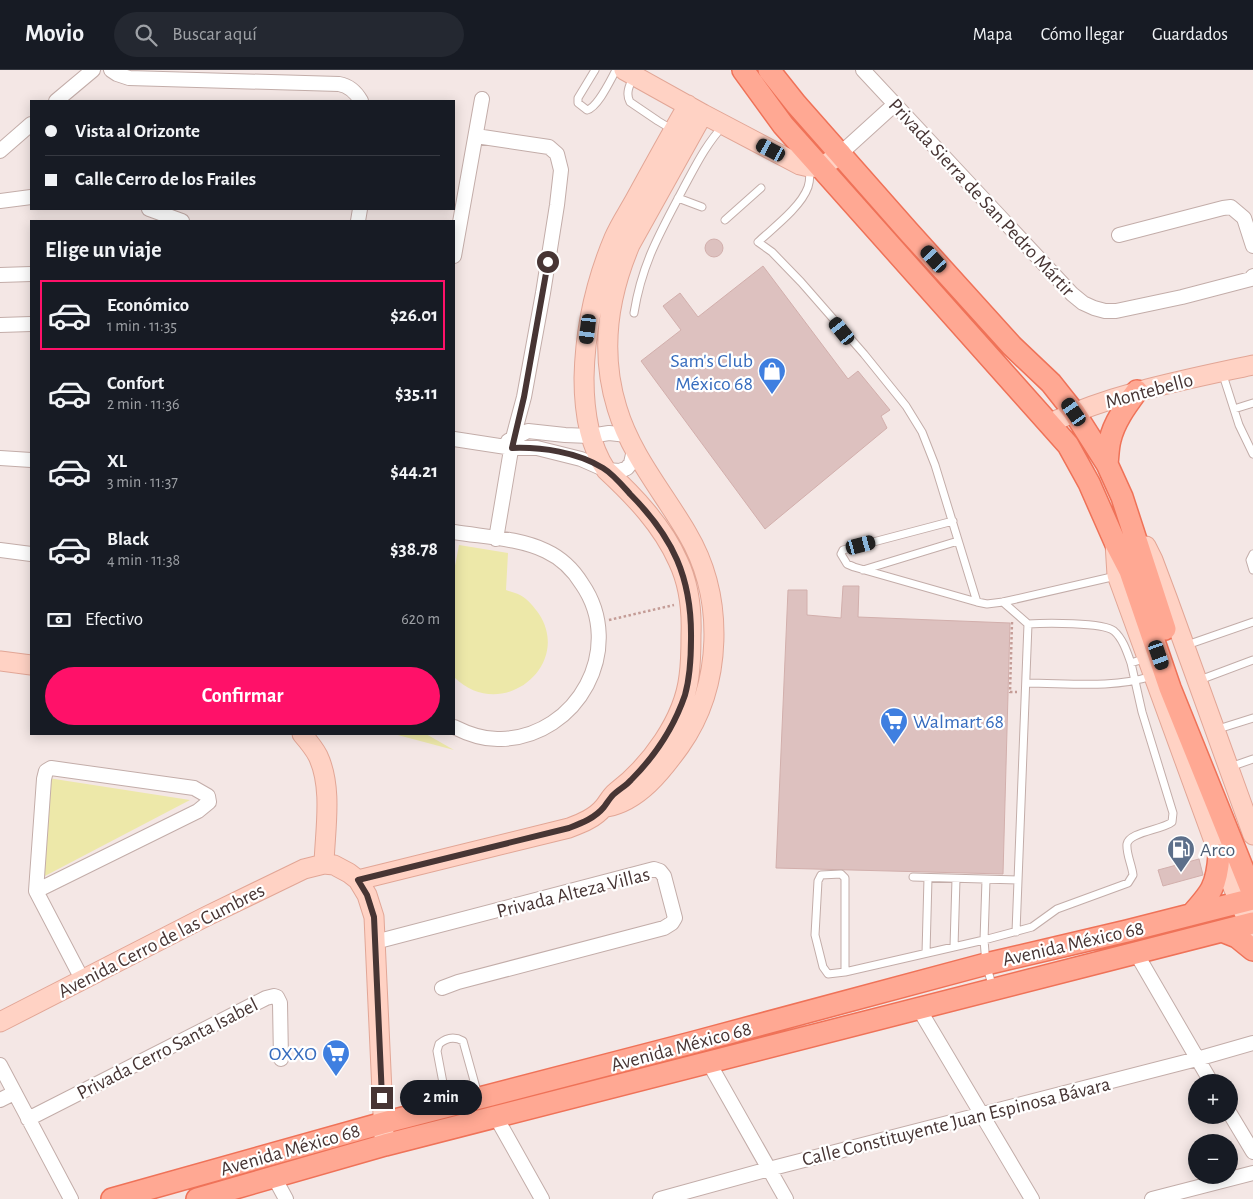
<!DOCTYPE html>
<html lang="es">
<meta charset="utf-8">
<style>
:root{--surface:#171b24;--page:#242831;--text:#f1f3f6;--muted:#9ea1a6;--line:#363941;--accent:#ff1169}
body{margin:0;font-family:"Alegreya Sans",sans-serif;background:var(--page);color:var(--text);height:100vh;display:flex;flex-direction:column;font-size:19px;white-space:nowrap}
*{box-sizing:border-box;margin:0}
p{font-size:16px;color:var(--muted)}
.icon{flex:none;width:28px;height:28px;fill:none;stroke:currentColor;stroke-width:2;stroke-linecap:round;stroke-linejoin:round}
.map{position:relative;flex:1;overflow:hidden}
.panel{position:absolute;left:30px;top:150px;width:425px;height:515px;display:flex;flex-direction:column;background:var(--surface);border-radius:0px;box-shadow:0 2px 12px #0003}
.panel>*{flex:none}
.guide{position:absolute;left:30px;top:30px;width:425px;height:110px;border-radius:0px;box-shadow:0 2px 12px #0003;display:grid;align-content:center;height:110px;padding:0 15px;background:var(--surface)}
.buttons{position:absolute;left:1188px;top:1004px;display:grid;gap:10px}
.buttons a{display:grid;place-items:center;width:50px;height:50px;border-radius:50%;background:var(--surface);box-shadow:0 2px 12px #0003;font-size:25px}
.end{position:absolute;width:22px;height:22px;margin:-11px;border:6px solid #473534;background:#fff;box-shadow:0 0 0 2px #fff}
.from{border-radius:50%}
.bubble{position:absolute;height:35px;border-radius:18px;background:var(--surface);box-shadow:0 2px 12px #0003;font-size:16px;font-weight:700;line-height:35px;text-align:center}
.car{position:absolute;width:15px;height:30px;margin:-15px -8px;border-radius:6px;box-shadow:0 0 4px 1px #0007;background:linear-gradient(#222 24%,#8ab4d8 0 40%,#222 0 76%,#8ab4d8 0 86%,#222 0)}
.guide b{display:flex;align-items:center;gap:18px;height:48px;font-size:19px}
.guide b+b{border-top:1px solid var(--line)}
.guide i{width:12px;height:12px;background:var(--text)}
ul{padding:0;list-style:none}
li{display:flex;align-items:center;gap:15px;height:70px;margin:0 10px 8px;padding:0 5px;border:2px solid transparent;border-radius:0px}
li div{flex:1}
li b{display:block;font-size:19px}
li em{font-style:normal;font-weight:700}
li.active{border-color:var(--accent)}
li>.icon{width:45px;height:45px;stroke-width:1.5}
h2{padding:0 15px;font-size:22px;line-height:60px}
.pay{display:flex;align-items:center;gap:12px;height:55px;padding:0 15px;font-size:19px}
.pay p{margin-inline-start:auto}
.cta{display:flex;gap:10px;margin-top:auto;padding:10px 15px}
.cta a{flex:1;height:58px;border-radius:30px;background:var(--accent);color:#fff;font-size:20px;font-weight:700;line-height:58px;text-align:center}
header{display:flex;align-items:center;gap:30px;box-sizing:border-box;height:70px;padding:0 25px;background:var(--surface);border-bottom:1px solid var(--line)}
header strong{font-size:24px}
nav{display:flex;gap:28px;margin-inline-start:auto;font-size:18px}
.search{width:350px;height:45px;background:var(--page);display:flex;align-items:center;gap:12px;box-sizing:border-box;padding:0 18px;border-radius:28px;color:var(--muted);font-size:19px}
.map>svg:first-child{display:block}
.green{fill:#ede8a9}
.building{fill:#ddc1bf;stroke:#d2afac}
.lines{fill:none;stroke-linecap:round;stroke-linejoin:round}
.lane-casing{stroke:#c3ada9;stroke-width:9}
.street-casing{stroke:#c3ada9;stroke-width:16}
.secondary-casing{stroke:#e2a696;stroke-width:21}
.primary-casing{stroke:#ef7258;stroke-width:24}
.path{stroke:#c49c96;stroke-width:2.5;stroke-dasharray:2.5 2.5;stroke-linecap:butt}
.lane{stroke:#fff;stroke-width:7}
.street{stroke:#fff;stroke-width:14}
.secondary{stroke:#ffd2c4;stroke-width:19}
.primary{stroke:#ffa893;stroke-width:21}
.route{stroke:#473534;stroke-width:6}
.labels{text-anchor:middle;stroke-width:4.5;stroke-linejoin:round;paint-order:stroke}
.street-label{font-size:20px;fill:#473534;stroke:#fff}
.shop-label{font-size:20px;fill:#366cbe;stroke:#fff;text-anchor:end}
.service-label{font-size:20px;fill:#4e5e75;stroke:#fff;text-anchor:start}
</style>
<header>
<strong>Movio</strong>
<div class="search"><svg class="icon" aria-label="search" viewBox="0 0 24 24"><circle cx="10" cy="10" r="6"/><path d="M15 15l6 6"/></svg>Buscar aquí</div>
<nav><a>Mapa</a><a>Cómo llegar</a><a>Guardados</a></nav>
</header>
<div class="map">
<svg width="1253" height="1129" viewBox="0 0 1253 1129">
<rect width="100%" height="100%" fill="#f4e7e5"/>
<path class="green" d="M459,475l49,8 -2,37c5,2 10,3 14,5 8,4 14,12 19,19 34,52 -38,110 -85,63v-106z
M394,664h32l28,16z
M48,708l142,22 -147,77z"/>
<path class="building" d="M705 178a9 9 0 1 1 18 0a9 9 0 1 1-18 0Z
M763,196l85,113 10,-8 32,39 -9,6 6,12 -122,101 -124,-168 40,-31 -18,-24 17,-13 18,24z
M843,516h16l-1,31 152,6 -7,251 -227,-6 12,-278h19v25l34,3z
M1199,789l4,16 -40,11 -5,-16z"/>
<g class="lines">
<g class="lane-casing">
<path id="lane" d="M595,0l-17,28v5l9,7c11,-3 23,-29 29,-40
M634,6c-4,8 -9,17 -4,26l28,19 15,9
M809,98c1,6 1,13 -1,19 -7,20 -35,41 -50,55l14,10 29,30 63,72 42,52 16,26 13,33 42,137 10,2 16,-2 113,-26
M678,128l24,9
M725,150l36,-32
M634,243c8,-50 26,-80 49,-124 12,-22 23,-45 41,-64
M1222,302l17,53 14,29
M1234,339l19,-6
M953,451l-110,29 -2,4 6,10 7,3 123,35
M1253,484l-3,6 3,10
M863,500l95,-29
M1003,532l25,22
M1184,576l69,-24
M1197,611l56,-21
M1026,613c42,0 86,6 126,-7
M1215,660l38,-12
M1230,697l23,-8
M913,807l105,3
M1016,862l12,-308c16,-1 75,-2 86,7 9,8 13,21 17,32l15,-5
M954,877l2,-68
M926,883l2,-75
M845,902v-94l-4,-4 -20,1 -3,6 -3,54 8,32 5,7 17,-2 139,-32 2,-60
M993,918l-7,-24 -2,-24 48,-13 25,-18 71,-26 5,-8c-1,-10 -7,-21 -6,-31 2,-12 35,-14 45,-22l1,-9 -31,-101 -11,-49
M447,1034l-10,-53 2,-7c7,-6 15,-8 24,-3l15,54"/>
</g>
<g class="street-casing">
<path id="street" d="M111,0l6,4 12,4 210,6c11,2 17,8 22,17
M863,0l209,224 11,9 11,5 11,3h11l66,-14 69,-18 2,-3
M56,31l37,-31
M476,66l73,11 8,7 4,16 -4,35 -14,88 -19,104 -11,41 -17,101
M0,81l31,-27
M841,83l54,-49
M0,131l31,-4
M149,139l33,12
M358,151l2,-12
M1119,165l104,-27 8,-1 13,11 9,28
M454,186l28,-157
M0,205l31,-1
M0,255l31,-1
M454,369l58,9h25l44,11 25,11 14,1 7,-3 4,-5 3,-13
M508,371l20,-10 37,4 25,1 19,-3 18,2
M0,388l31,2
M454,462c30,5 65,6 92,19 15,7 28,20 36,33 44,64 -4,153 -81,155 -16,1 -33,-5 -47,-12
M0,480l31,4
M51,698l143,20 14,8 1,6 -11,9 -162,80 8,-112 2,-8z
M36,821l46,88
M375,872l279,-73 6,2 4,5 11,42 -3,5 -8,5 -206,54 -16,6
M1136,883l75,129
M919,939l113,190
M709,993l77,136
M0,995l71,134
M0,1030l14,-7
M1229,1042l24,40
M496,1047l46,82
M28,1049l238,-121 8,-2 3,1 3,6 1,56
M274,1107l12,22
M660,1129l109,-30 428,-110 56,-16
M1152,1129l101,-26"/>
</g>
<g class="secondary-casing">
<path id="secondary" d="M624,0l79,44 97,51c20,6 26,0 41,-12
M1050,353c64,-30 134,-43 203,-58
M1115,473l2,32 102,280 34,78
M1146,476l7,14 15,40 85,235
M0,591l31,4
M302,664c6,7 12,14 16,22 15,32 7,74 6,108
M607,737c32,-6 55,-36 73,-61 43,-61 45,-149 7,-213 -24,-41 -56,-78 -70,-125 -17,-55 -9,-111 13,-163l73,-131
M358,810l211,-52c13,-5 26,-10 35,-21 4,-5 7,-11 12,-15 34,-26 68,-72 73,-116 2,-14 2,-28 2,-41 1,-26 -2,-51 -13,-74 -16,-36 -44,-65 -72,-91 -18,-27 -22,-60 -22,-92 1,-48 11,-95 30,-140 6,-14 15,-27 22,-40 17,-31 34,-62 52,-93
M0,952l205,-105 99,-48 20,-5 10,1 15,8 9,7 9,15 7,22 10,219"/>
</g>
<g class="primary-casing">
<path id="primary" d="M743,0l40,55 285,320 21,38 26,59 15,29 40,117 83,206
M769,0l27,34 112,127 104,115 39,37 23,29 33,52 15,33 43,132
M1107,394c1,-8 1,-17 3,-24 4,-18 16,-34 27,-49
M1191,845c20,-22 26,-29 28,-60
M1222,861l15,6 16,13
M112,1129l271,-76 312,-81 291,-78 141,-33 126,-32
M197,1129l188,-54 868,-222"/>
</g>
<path class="path" d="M609,550l65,-15
M1012,552l-2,70h7"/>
<use href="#lane" class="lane"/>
<use href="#street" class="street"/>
<use href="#secondary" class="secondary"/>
<use href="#primary" class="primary"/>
</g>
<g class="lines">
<path class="route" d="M382,1028l-8,-181 -7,-22 -9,-15 211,-52c13,-5 26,-10 35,-21 3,-4 6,-9 9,-12 6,-6 13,-9 18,-15 24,-24 43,-53 54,-85 5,-18 6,-37 6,-56 1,-61 -18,-102 -61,-145 -8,-9 -17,-20 -27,-26 -26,-16 -61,-21 -91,-20l12,-51 24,-135"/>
</g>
<defs>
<g id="shop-pin" transform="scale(1.4375)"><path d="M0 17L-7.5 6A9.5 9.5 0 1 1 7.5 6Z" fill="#3f7fe0" stroke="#fff"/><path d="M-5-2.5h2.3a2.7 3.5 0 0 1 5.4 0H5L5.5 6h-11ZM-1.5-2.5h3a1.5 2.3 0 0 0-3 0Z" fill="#fff"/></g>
<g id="supermarket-pin" transform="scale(1.4375)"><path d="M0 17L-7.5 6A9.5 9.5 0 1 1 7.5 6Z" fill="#3f7fe0" stroke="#fff"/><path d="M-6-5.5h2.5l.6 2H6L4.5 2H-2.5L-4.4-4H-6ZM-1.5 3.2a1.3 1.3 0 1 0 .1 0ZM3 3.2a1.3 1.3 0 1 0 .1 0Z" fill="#fff"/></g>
<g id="fuel-pin" transform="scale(1.4375)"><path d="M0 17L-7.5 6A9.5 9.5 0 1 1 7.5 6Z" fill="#5c6f8a" stroke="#fff"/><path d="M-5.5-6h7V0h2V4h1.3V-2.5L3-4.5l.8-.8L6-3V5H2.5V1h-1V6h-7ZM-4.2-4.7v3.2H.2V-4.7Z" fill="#fff"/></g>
</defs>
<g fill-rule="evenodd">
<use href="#shop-pin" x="772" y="301"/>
<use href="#supermarket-pin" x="894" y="651"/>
<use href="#fuel-pin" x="1181" y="779"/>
<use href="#supermarket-pin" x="336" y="983"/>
</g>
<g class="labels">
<g class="street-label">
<text transform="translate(982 127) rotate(47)" y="7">Privada Sierra de San Pedro Mártir</text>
<text transform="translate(1149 320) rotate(-15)" y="7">Montebello</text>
<text transform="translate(573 822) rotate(-14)" y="7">Privada Alteza Villas</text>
<text transform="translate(161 870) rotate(-27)" y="7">Avenida Cerro de las Cumbres</text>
<text transform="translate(1073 873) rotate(-13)" y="7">Avenida México 68</text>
<text transform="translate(681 976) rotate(-15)" y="7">Avenida México 68</text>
<text transform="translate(167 978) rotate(-27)" y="7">Privada Cerro Santa Isabel</text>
<text transform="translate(956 1051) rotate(-14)" y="7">Calle Constituyente Juan Espinosa Bávara</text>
<text transform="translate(290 1079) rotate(-16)" y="7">Avenida México 68</text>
</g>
<g class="shop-label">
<text x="753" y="297">Sam's Club<tspan x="753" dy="23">México 68</tspan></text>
<text x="913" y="658" text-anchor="start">Walmart 68</text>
<text x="317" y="990">OXXO</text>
</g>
<g class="service-label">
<text x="1200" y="786">Arco</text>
</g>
</g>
</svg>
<div class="buttons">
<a>+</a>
<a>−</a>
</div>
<i class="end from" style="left:548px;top:192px"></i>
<i class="end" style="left:382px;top:1028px"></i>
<div class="bubble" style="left:400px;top:1010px;width:82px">2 min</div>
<i class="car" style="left:771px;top:80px;rotate:298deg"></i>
<i class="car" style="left:934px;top:189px;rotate:318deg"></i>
<i class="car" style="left:588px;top:259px;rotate:187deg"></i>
<i class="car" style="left:842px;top:261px;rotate:321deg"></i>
<i class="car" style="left:1074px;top:342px;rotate:325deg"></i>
<i class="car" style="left:861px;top:475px;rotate:75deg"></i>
<i class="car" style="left:1159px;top:585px;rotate:161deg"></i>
<div class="guide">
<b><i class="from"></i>Vista al Orizonte</b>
<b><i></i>Calle Cerro de los Frailes</b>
</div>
<section class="panel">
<h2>Elige un viaje</h2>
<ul>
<li class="active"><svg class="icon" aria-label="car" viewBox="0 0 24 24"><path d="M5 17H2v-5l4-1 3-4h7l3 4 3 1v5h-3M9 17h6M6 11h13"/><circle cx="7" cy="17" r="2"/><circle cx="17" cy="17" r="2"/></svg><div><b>Económico</b><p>1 min · 11:35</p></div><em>$26.01</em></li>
<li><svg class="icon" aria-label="car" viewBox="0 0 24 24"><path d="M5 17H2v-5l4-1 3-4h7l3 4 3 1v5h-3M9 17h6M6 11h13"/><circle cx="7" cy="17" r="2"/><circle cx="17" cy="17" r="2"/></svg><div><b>Confort</b><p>2 min · 11:36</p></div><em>$35.11</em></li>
<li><svg class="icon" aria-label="car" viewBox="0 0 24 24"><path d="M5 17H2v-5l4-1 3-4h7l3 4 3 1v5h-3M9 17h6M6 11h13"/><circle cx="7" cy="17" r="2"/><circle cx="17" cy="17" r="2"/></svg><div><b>XL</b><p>3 min · 11:37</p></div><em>$44.21</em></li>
<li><svg class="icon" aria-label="car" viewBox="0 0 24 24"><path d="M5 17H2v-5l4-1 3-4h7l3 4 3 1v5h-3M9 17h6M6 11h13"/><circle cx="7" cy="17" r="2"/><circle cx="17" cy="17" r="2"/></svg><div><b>Black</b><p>4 min · 11:38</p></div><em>$38.78</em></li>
</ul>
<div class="pay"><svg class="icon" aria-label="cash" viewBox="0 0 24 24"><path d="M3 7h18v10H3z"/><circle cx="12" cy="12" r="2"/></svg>Efectivo<p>620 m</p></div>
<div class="cta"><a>Confirmar</a></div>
</section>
</div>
